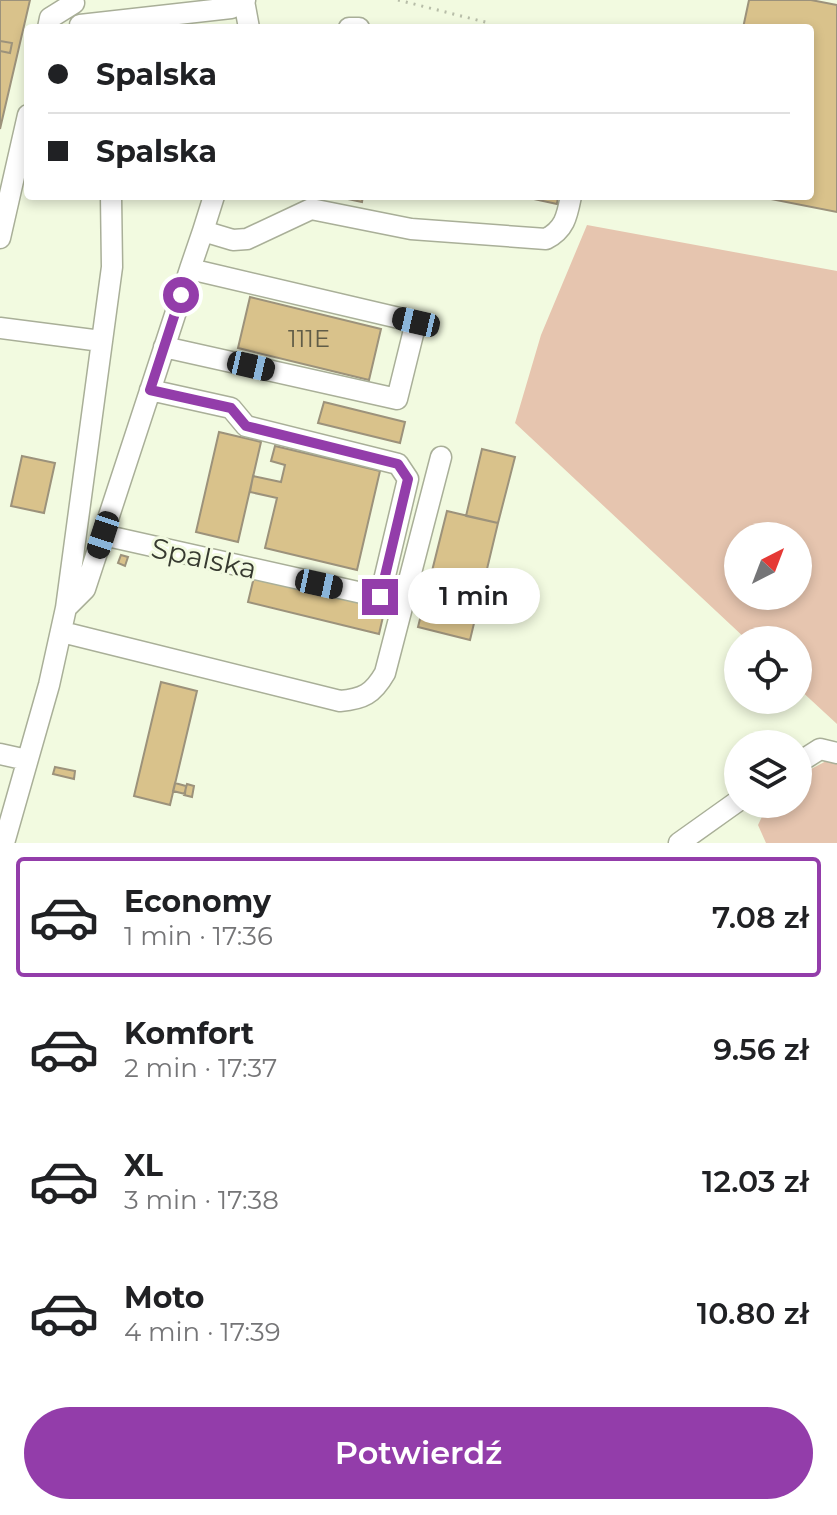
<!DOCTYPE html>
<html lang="pl">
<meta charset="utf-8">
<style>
:root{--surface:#fff;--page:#f2f2f2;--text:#202124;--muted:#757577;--line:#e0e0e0;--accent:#933daa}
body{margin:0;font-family:Montserrat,sans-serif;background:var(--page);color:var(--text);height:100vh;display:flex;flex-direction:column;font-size:30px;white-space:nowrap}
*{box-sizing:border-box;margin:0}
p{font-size:26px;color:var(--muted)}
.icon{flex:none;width:44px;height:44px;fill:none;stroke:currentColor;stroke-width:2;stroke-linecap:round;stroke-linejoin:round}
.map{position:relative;height:843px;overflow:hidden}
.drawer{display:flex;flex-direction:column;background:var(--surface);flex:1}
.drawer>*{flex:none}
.banner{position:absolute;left:24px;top:24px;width:790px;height:176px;border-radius:8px;box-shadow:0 4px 12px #0003;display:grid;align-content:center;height:176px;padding:0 24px;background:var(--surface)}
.needle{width:52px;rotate:42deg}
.tools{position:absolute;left:724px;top:522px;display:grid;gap:16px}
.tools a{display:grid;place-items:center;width:88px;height:88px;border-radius:50%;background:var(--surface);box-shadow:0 4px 12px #0003;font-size:40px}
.end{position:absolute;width:36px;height:36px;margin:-18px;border:10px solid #933daa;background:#fff;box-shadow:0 0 0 4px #fff}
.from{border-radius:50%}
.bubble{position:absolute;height:56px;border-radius:28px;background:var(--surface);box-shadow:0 4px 12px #0003;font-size:26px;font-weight:600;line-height:56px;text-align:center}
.car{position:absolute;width:24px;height:48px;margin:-24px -12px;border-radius:10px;box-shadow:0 0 6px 2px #0007;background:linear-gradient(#222 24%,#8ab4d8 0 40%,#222 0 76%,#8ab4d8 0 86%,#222 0)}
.banner b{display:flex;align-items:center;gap:28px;height:76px;font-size:30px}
.banner b+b{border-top:2px solid var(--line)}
.banner i{width:20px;height:20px;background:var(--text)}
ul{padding:14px 0 0;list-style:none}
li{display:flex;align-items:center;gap:24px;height:120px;margin:0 16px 12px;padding:0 8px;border:4px solid transparent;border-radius:8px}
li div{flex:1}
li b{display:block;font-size:30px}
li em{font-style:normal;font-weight:600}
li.current{border-color:var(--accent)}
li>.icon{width:72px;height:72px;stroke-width:1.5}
.cta{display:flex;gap:16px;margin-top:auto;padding:16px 24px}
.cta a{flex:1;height:92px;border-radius:48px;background:var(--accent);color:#fff;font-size:32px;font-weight:600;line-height:92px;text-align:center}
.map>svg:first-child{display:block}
.green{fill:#e6c5af;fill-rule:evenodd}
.building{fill:#d9c28b;stroke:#9c927b;stroke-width:2}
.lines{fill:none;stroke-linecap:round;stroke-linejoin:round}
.minor-casing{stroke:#a9af98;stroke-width:23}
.path{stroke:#b7bda8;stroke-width:3;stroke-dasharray:2 6;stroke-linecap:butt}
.minor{stroke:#fff;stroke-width:20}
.route{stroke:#933daa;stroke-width:10}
.labels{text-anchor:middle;stroke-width:6;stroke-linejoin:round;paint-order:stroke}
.number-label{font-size:24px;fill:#605c47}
.street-label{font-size:28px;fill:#373a30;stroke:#f2fae0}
</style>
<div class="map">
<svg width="837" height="843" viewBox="0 0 837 843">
<rect width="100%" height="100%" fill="#f2fae0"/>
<path class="green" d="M587,225l250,46v453l-39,-36v-48h-51l-232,-217 26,-88zM738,536h60v60h-60z
M830,759l7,3v81h-71l-8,-18 10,-21h30v-28z"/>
<path class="building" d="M0,0h30l-30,129v-78l10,2 2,-10 -12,-2z
M749,0h62l26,5v207l-81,-16h54v-168h-67z
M0,41l12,2 -2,10 -10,-2z
M334,196h29l-1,6z
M520,196h38l-1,8z
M250,297l131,32 -12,51 -131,-32z
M324,402l81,20 -5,21 -82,-20z
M219,432l42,10 -23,100 -42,-10z
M275,446l105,25 -23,99 -92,-22 12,-50 -27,-6 3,-16 28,6 4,-17 -14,-4z
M482,449l33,8 -17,66 -32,-7z
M22,456l33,7 -11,50 -33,-7z
M447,511l51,12 -28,117 -52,-13z
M121,555l7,2 -3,9 -7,-3z
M254,577l131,31 -6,26 -131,-32z
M161,682l36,9 -27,114 -36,-9z
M55,767l20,4 -1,8 -21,-5z
M175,783l11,3 -1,8 -12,-3z
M187,784l7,2 -2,11 -8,-2z"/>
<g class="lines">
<g class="minor-casing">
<path id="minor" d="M244,1l5,27
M80,25l151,-17 14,-8
M48,28l2,-10 24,-15
M349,28h10
M214,196l-11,35 30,9 14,-1 64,-30 100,20 135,10c19,-10 21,-23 25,-43
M0,238l28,-123
M190,269l13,-38
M0,328l101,13
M103,535l277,62 28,-118 -10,-15 -152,-38 -15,-18 -81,-18
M66,608l19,-19 105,-320 226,53 -19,77 -233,-52
M62,632l278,69c23,-2 33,-7 45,-28l56,-216
M0,754l27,6
M798,763l22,-14 17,4
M4,843l45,-158 17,-77 46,-341 -1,-71
M679,843l59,-42"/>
</g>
<path class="path" d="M398,0l91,23"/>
<use href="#minor" class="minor"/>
</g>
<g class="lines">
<path class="route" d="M181,295l-31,95 81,18 15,18 152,38 10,15 -28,118"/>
</g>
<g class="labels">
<g class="number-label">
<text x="309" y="347">111E</text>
</g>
<g class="street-label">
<text transform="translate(204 558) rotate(12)" y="10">Spalska</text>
</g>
</g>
</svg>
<div class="tools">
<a><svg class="needle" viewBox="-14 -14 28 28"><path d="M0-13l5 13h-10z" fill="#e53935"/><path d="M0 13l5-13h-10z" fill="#757577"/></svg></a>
<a><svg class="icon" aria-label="locate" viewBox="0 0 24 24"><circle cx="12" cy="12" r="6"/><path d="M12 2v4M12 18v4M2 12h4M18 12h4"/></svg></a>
<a><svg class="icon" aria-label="layers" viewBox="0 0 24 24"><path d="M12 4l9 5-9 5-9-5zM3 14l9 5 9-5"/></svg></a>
</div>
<i class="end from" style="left:181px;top:295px"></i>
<i class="end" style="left:380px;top:597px"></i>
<div class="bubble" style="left:408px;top:568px;width:132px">1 min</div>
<i class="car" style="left:416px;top:322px;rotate:283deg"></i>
<i class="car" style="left:251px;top:366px;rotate:103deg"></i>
<i class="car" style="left:103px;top:535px;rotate:198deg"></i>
<i class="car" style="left:319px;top:584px;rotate:102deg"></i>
<div class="banner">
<b><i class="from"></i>Spalska</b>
<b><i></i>Spalska</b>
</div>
</div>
<section class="drawer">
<ul>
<li class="current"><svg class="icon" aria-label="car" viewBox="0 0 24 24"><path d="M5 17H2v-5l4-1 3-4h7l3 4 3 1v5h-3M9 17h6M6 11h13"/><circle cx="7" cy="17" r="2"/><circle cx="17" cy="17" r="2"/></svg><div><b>Economy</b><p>1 min · 17:36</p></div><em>7.08 zł</em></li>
<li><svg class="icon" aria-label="car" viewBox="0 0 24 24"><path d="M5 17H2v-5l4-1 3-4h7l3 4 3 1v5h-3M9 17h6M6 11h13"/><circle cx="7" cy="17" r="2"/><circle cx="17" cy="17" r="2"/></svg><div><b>Komfort</b><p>2 min · 17:37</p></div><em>9.56 zł</em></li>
<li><svg class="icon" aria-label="car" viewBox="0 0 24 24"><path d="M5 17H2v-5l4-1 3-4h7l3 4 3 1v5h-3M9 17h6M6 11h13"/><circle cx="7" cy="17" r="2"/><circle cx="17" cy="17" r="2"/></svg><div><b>XL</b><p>3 min · 17:38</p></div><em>12.03 zł</em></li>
<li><svg class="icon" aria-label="car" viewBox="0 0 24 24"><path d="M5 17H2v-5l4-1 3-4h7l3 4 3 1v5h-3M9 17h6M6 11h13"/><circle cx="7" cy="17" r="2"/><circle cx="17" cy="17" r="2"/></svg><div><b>Moto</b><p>4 min · 17:39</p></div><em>10.80 zł</em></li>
</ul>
<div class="cta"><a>Potwierdź</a></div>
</section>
